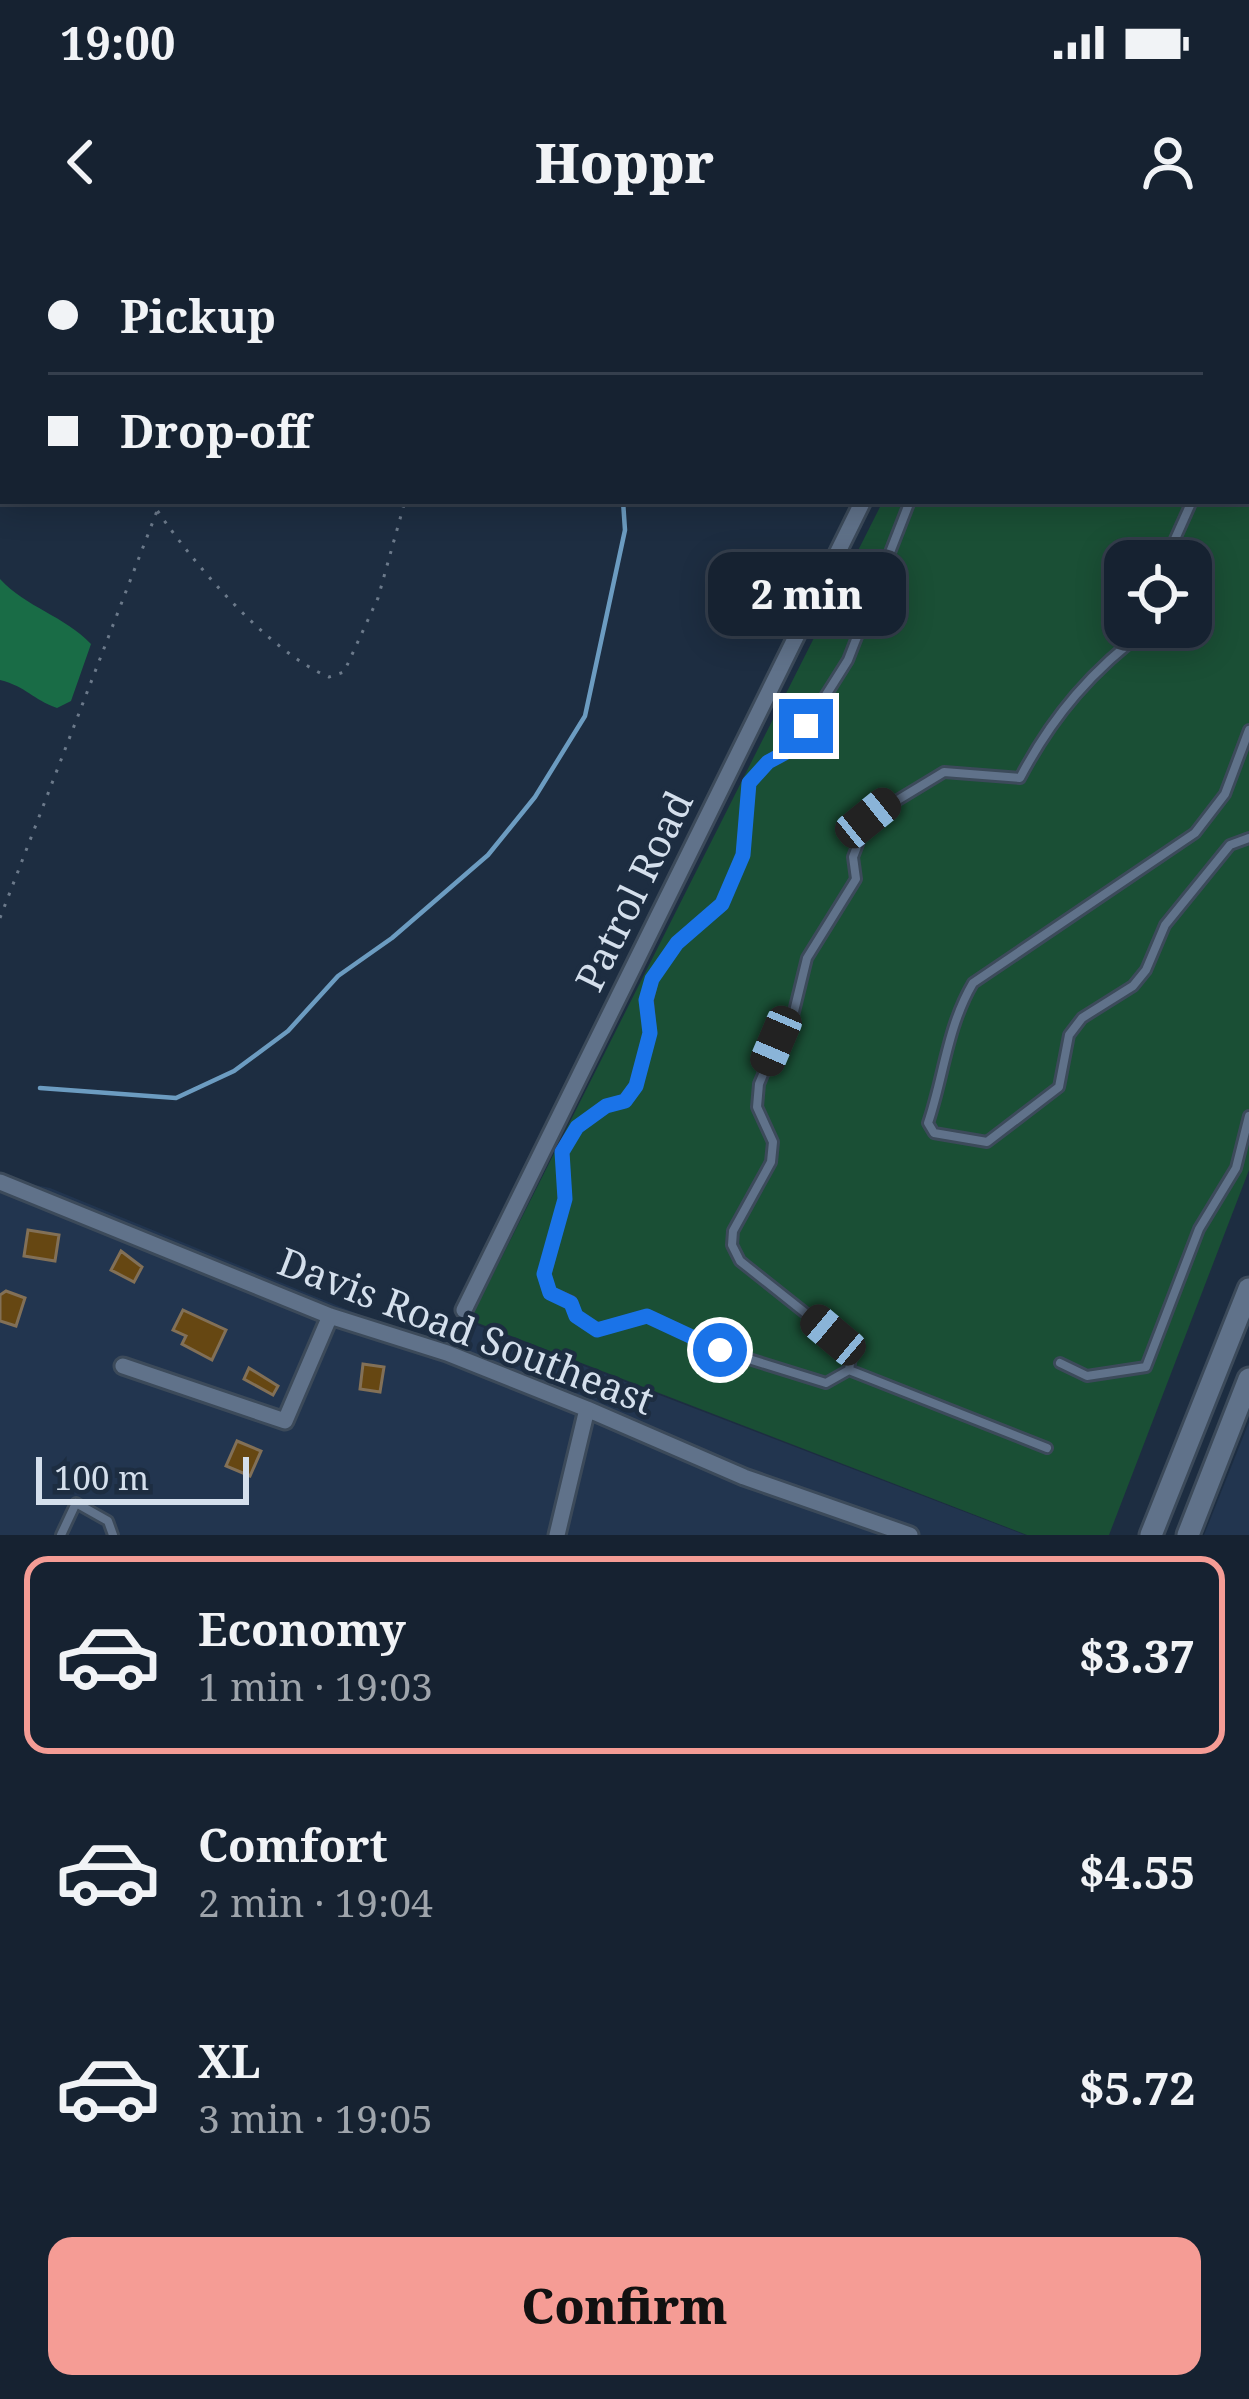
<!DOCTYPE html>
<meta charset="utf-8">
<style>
:root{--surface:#162231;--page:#1f2a39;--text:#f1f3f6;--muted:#9ea4ab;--line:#353f4d;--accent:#f59c95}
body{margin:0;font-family:"Noto Serif",serif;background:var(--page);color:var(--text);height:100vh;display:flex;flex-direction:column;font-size:45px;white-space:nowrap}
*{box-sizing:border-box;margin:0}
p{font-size:39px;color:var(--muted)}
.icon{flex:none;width:66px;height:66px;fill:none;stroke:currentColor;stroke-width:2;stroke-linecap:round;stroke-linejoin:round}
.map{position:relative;height:1295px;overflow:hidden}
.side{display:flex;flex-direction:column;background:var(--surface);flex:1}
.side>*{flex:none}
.banner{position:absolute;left:0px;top:0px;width:1251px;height:264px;box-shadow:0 6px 30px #0003,0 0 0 3px var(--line);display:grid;align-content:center;height:264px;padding:0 48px;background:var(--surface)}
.fabs{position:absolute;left:1104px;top:300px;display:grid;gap:24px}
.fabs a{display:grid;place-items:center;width:108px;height:108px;border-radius:24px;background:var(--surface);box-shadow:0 6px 30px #0003,0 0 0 3px var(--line);font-size:60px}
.scale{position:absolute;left:36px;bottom:30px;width:213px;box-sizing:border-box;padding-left:12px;border:6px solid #d4dfec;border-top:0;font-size:33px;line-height:42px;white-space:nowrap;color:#d4dfec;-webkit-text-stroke:9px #1d2d41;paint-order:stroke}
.end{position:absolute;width:54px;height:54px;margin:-27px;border:15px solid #1a73e8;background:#fff;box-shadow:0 0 0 6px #fff}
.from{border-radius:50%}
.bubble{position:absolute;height:84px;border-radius:24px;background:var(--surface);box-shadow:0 6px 30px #0003,0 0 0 3px var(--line);font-size:39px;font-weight:800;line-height:84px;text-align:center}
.car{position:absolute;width:36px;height:72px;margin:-36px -18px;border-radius:15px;box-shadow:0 0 9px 3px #0007;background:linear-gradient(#222 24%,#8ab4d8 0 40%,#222 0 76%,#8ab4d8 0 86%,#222 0)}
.banner b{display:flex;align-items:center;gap:42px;height:114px;font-size:45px}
.banner b+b{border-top:3px solid var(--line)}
.banner i{width:30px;height:30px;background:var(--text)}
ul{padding:21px 0 0;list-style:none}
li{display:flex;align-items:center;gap:36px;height:198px;margin:0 24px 18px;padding:0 24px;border:6px solid transparent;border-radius:24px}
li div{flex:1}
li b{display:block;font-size:45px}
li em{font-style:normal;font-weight:800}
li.on{border-color:var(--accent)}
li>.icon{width:108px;height:108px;stroke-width:1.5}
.primary-button{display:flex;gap:24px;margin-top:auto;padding:24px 48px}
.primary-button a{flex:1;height:138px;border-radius:24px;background:var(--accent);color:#111;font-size:48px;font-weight:800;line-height:138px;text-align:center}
.status{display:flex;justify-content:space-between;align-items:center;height:84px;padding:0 60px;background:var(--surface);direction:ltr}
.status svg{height:33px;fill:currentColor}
header{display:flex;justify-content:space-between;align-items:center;height:156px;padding:0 48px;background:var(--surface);font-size:54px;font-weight:800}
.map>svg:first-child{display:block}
.built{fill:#22354f}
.green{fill:#1a4f35;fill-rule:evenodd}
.forest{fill:#196c46}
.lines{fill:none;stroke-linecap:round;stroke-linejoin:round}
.stream{stroke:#6c9cc1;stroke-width:4.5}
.building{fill:#664712;stroke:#827057;stroke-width:3}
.lane-casing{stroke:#3c4a5a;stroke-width:14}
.street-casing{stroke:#3c4a5a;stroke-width:21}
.secondary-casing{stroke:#3c4a5a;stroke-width:27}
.path{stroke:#6c7a8b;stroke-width:3;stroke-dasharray:3 9;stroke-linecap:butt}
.lane{stroke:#60728a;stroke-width:8}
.street{stroke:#60728a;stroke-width:15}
.secondary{stroke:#60728a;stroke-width:21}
.route{stroke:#1a73e8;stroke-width:15}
.labels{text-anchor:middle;stroke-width:9;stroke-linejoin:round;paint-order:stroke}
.street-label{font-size:39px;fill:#d4dfec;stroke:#1d2d41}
</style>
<div class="status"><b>19:00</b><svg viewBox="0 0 49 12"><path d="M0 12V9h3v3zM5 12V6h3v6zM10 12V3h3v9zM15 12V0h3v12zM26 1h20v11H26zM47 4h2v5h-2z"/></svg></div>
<header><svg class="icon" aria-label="back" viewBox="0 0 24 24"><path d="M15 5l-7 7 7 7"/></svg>Hoppr<svg class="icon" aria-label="person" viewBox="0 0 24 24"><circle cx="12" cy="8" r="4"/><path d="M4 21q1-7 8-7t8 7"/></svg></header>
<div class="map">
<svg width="1249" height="1295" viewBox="0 0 1249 1295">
<rect width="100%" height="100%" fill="#1d2d41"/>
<path class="built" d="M0,938l50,10 408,167 16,-31 551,211h-1025z
M1249,1182v113h-45z"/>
<path class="green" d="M1011,0h238v930l-140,365h-82l-557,-215 413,-819h365v-258zM1125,321h66v66h-66z"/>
<path class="forest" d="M0,339c27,29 63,36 91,65l-20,57 -14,7c-25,-9 -30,-21 -57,-28z"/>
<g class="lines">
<path class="stream" d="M931,0l4,3
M682,3v-3
M40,848l136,10 58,-27 54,-40 50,-55 54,-38 96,-83 47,-58 50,-81 40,-186 -2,-29"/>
</g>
<path class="building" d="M28,990l31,5 -4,26 -31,-5z
M121,1011l21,16 -8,15 -23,-12z
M6,1051l19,7 -9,28 -16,-5v-26z
M183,1070l43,20 -14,30 -30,-16 4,-8 -13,-6z
M363,1124l21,3 -4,25 -20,-3z
M249,1128l29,18 -5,9 -29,-16z
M237,1201l24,10 -11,25 -24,-10z"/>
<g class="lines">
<g class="lane-casing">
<path id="lane" d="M1062,3l1,-3
M1248,31l1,-1
M910,261l-62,159 -56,89 -24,13 -19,21 -6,72 -21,49 -45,39 -25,36 -5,21 3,33 -14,53 -11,15 -19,5 -29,21 -15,25 3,47 -21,76 6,18 21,9 5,14 21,14 50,-14 73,34 106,33 23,-13 2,-13 -18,-22 -93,-74 -8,-16 1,-14 38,-69 2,-20 -16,-35 2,-23 18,-43 13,-13 17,-70 49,-79 -3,-22 15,-39 76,-46 76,6c33,-63 73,-109 130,-151
M1189,321l-14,-22 17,-38
M1191,324l5,16 -5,10
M1249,490l-24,64 -30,39 -222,150c-26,44 -29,93 -45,140l6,10 53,9 72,-55 10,-52 13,-17 51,-32 13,-16 19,-45 65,-80 19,-7
M1060,1123l27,13 59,-9 53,-138 37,-61 13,-52
M849,1130l198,78
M61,1295l15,-32 32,18 5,14"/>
</g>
<g class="street-casing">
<path id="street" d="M990,3l1,-3
M0,942l330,134 117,37 140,56 157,68 166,58
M464,1070l399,-809
M123,1126l162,55 45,-105
M557,1295l30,-126"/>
</g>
<g class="secondary-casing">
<path id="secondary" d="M1151,1295l98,-246
M1188,1295l61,-156"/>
</g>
<path class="path" d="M467,0l3,3
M569,3l1,-3
M0,41l3,4
M151,261c36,56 117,151 178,176l15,-5 34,-74 27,-97
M0,678l157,-407"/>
<use href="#lane" class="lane"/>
<use href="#street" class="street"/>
<use href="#secondary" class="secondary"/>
</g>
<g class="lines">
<path class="route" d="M720,1110l-73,-34 -50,14 -21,-14 -5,-13 -21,-10 -6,-19 21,-75 -3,-47 15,-25 29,-21 19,-5 11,-15 14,-53 -4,-33 6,-21 25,-36 45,-39 21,-49 6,-72 19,-21 24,-13 14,-23"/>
</g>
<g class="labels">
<g class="street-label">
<text transform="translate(634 651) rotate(-64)" y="14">Patrol Road</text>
<text transform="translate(466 1091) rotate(21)" y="14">Davis Road Southeast</text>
</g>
</g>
</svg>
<div class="fabs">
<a><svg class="icon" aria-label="locate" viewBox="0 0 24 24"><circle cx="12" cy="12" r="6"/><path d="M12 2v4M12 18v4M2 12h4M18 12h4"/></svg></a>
</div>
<div class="scale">100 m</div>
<i class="end from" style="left:720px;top:1110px"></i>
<i class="end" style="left:806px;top:486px"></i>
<div class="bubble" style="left:708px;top:312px;width:198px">2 min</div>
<i class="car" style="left:868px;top:578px;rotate:51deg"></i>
<i class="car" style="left:776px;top:801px;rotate:203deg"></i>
<i class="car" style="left:833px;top:1095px;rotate:310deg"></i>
<div class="banner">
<b><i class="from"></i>Pickup</b>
<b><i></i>Drop-off</b>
</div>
</div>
<section class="side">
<ul>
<li class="on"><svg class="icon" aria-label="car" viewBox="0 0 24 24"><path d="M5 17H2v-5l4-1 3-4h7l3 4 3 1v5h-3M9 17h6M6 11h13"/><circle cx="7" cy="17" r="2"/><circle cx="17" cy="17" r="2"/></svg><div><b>Economy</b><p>1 min · 19:03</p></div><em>$3.37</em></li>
<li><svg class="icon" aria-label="car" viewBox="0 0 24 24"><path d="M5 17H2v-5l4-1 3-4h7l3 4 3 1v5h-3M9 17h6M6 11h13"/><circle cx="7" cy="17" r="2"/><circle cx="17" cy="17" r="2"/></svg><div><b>Comfort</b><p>2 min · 19:04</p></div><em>$4.55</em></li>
<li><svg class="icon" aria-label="car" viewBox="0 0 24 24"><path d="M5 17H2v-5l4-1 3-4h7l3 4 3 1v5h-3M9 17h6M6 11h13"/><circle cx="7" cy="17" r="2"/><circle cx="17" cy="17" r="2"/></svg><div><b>XL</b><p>3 min · 19:05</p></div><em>$5.72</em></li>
</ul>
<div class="primary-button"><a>Confirm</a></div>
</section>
